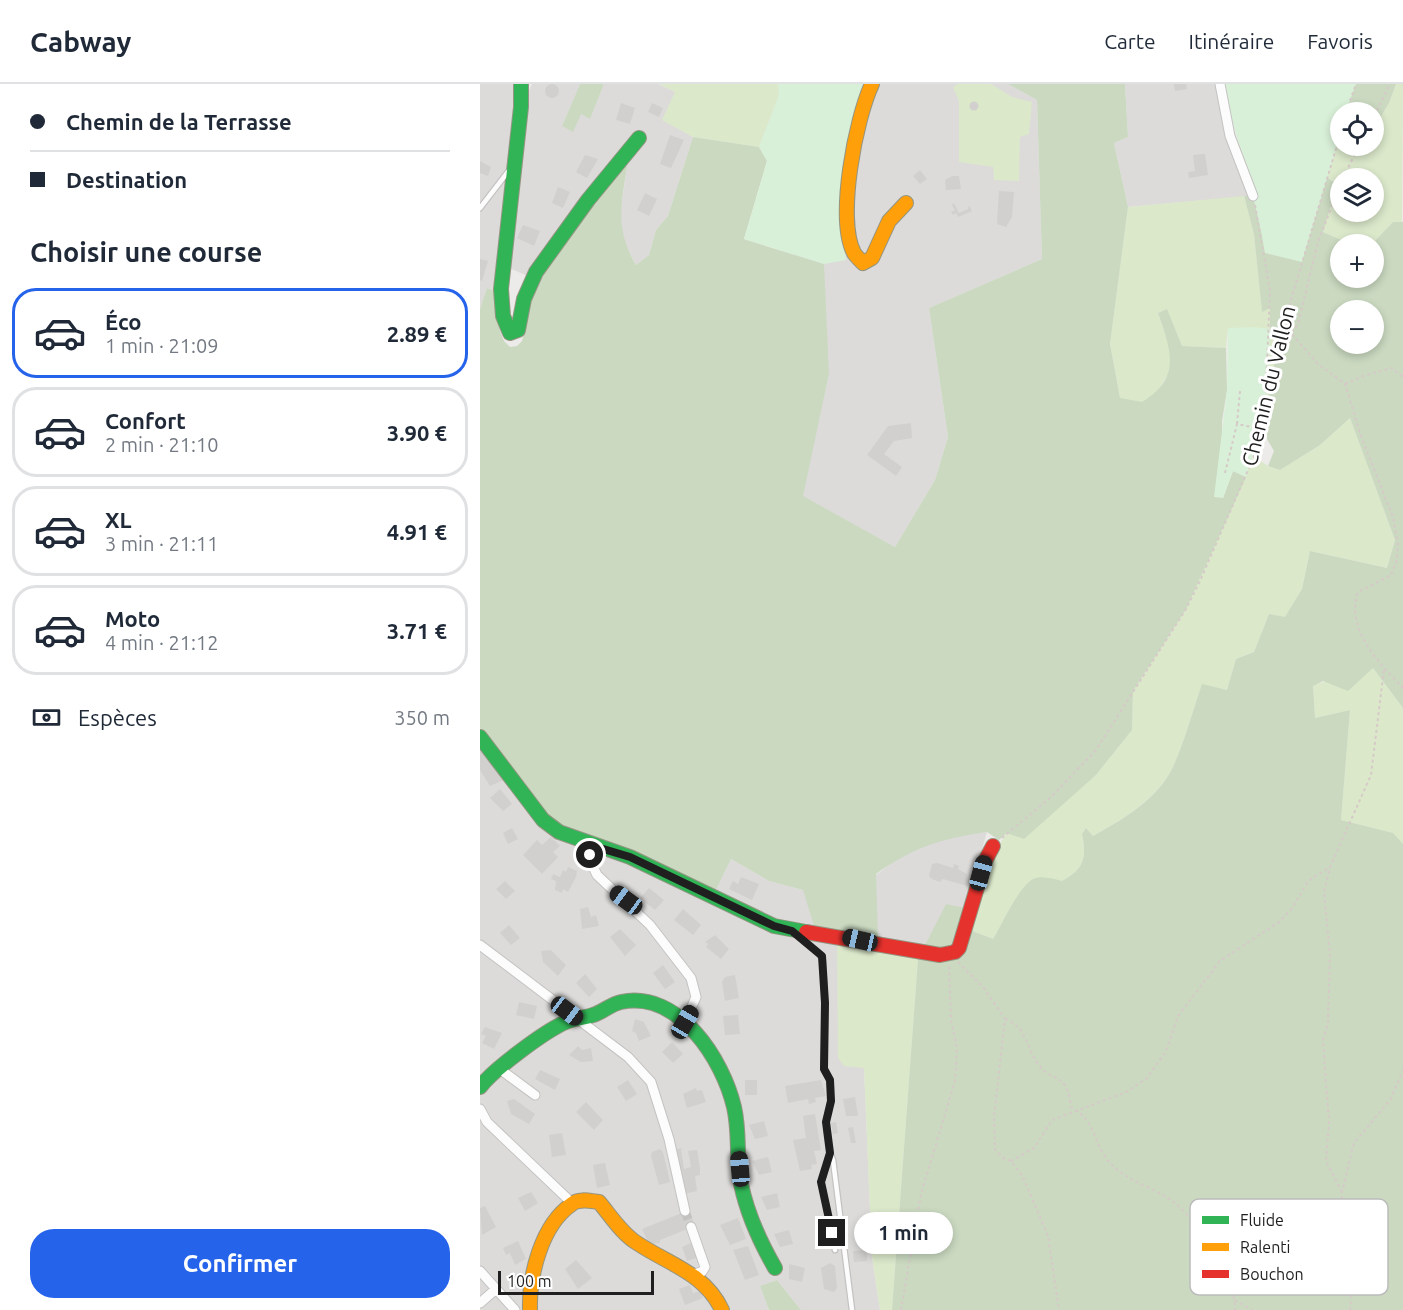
<!DOCTYPE html>
<html lang="fr">
<meta charset="utf-8">
<style>
:root{--surface:#fff;--page:#f2f2f3;--text:#1f2937;--muted:#747a83;--line:#e0e1e3;--accent:#2563eb}
body{margin:0;font-family:Ubuntu,sans-serif;background:var(--page);color:var(--text);height:100vh;display:flex;flex-direction:column;font-size:22px;white-space:nowrap}
*{box-sizing:border-box;margin:0}
p{font-size:20px;color:var(--muted)}
.icon{flex:none;width:33px;height:33px;fill:none;stroke:currentColor;stroke-width:2;stroke-linecap:round;stroke-linejoin:round}
.map{position:relative;flex:1;overflow:hidden}
.side{display:flex;flex-direction:column;background:var(--surface);width:480px}
.side>*{flex:none}
.guide{display:grid;align-content:center;height:132px;padding:0 30px;background:var(--surface)}
.controls{position:absolute;left:850px;top:18px;display:grid;gap:12px}
.controls a{display:grid;place-items:center;width:54px;height:54px;border-radius:50%;background:var(--surface);box-shadow:0 3px 9px #0003;font-size:30px}
.scale{position:absolute;left:18px;bottom:15px;width:156px;box-sizing:border-box;padding-left:6px;border:3px solid #1f1f1f;border-top:0;font-size:16px;line-height:21px;white-space:nowrap;color:#1f1f1f;-webkit-text-stroke:4px #fff;paint-order:stroke}
.end{position:absolute;width:27px;height:27px;margin:-14px;border:8px solid #1f1f1f;background:#fff;box-shadow:0 0 0 3px #fff}
.from{border-radius:50%}
.bubble{position:absolute;height:42px;border-radius:21px;background:var(--surface);box-shadow:0 3px 9px #0003;font-size:20px;font-weight:700;line-height:42px;text-align:center}
.car{position:absolute;width:18px;height:36px;margin:-18px -9px;border-radius:8px;box-shadow:0 0 4px 2px #0007;background:linear-gradient(#222 24%,#8ab4d8 0 40%,#222 0 76%,#8ab4d8 0 86%,#222 0)}
.guide b{display:flex;align-items:center;gap:21px;height:57px;font-size:22px}
.guide b+b{border-top:2px solid var(--line)}
.guide i{width:15px;height:15px;background:var(--text)}
ul{padding:0;list-style:none}
li{display:flex;align-items:center;gap:18px;height:90px;margin:0 12px 9px;padding:0 18px;border:3px solid var(--line);border-radius:24px}
li div{flex:1}
li b{display:block;font-size:22px}
li em{font-style:normal;font-weight:700}
li.selected{border-color:var(--accent)}
li>.icon{width:54px;height:54px;stroke-width:1.5}
h2{padding:0 30px;font-size:27px;line-height:72px}
.pay{display:flex;align-items:center;gap:15px;height:66px;padding:0 30px;font-size:22px}
.pay p{margin-inline-start:auto}
.action{display:flex;gap:12px;margin-top:auto;padding:12px 30px}
.action a{flex:1;height:69px;border-radius:24px;background:var(--accent);color:#fff;font-size:24px;font-weight:700;line-height:69px;text-align:center}
header{display:flex;align-items:center;gap:36px;box-sizing:border-box;height:84px;padding:0 30px;background:var(--surface);border-bottom:2px solid var(--line)}
header strong{font-size:28px}
nav{display:flex;gap:33px;margin-inline-start:auto;font-size:21px}
main{display:flex;flex:1;min-height:0}
.map>svg:first-child{display:block}
.residential{fill:#dcdbda}
.grass{fill:#dbe8ca}
.forest{fill:#cad9c0;fill-rule:evenodd}
.park{fill:#d9f0d8}
.building{fill:#d2d0ce}
.lines{fill:none;stroke-linecap:round;stroke-linejoin:round}
.street-tunnel{stroke:#c4c2c1;stroke-width:9;stroke-dasharray:9 4.5;stroke-linecap:butt}
.lane-casing{stroke:#c4c3c2;stroke-width:7}
.street-casing{stroke:#c4c3c2;stroke-width:11}
.fast-casing{stroke:#949582;stroke-width:16}
.slow-casing{stroke:#949582;stroke-width:16}
.jam-casing{stroke:#949582;stroke-width:16}
.path{stroke:#d6cac8;stroke-width:2;stroke-dasharray:3 3;stroke-linecap:butt}
.lane{stroke:#fcfcfc;stroke-width:4.5}
.street{stroke:#fcfcfc;stroke-width:9}
.fast{stroke:#30b455;stroke-width:14}
.slow{stroke:#ff9f0a;stroke-width:14}
.jam{stroke:#e5322d;stroke-width:14}
.path-bridge{stroke:#d6cac8;stroke-width:2;stroke-dasharray:3 3;stroke-linecap:butt}
.route{stroke:#1f1f1f;stroke-width:8}
.labels{text-anchor:middle;stroke-width:6;stroke-linejoin:round;paint-order:stroke}
.street-label{font-size:21px;fill:#1f1f1f;stroke:#fff}
.key{fill:#fff;stroke:#bcbcbc;stroke-width:1.5}
.key-label{font-size:16px;fill:#1f1f1f}
</style>
<header>
<strong>Cabway</strong>
<nav><a>Carte</a><a>Itinéraire</a><a>Favoris</a></nav>
</header>
<main>
<section class="side">
<div class="guide">
<b><i class="from"></i>Chemin de la Terrasse</b>
<b><i></i>Destination</b>
</div>
<h2>Choisir une course</h2>
<ul>
<li class="selected"><svg class="icon" aria-label="car" viewBox="0 0 24 24"><path d="M5 17H2v-5l4-1 3-4h7l3 4 3 1v5h-3M9 17h6M6 11h13"/><circle cx="7" cy="17" r="2"/><circle cx="17" cy="17" r="2"/></svg><div><b>Éco</b><p>1 min · 21:09</p></div><em>2.89 €</em></li>
<li><svg class="icon" aria-label="car" viewBox="0 0 24 24"><path d="M5 17H2v-5l4-1 3-4h7l3 4 3 1v5h-3M9 17h6M6 11h13"/><circle cx="7" cy="17" r="2"/><circle cx="17" cy="17" r="2"/></svg><div><b>Confort</b><p>2 min · 21:10</p></div><em>3.90 €</em></li>
<li><svg class="icon" aria-label="car" viewBox="0 0 24 24"><path d="M5 17H2v-5l4-1 3-4h7l3 4 3 1v5h-3M9 17h6M6 11h13"/><circle cx="7" cy="17" r="2"/><circle cx="17" cy="17" r="2"/></svg><div><b>XL</b><p>3 min · 21:11</p></div><em>4.91 €</em></li>
<li><svg class="icon" aria-label="car" viewBox="0 0 24 24"><path d="M5 17H2v-5l4-1 3-4h7l3 4 3 1v5h-3M9 17h6M6 11h13"/><circle cx="7" cy="17" r="2"/><circle cx="17" cy="17" r="2"/></svg><div><b>Moto</b><p>4 min · 21:12</p></div><em>3.71 €</em></li>
</ul>
<div class="pay"><svg class="icon" aria-label="cash" viewBox="0 0 24 24"><path d="M3 7h18v10H3z"/><circle cx="12" cy="12" r="2"/></svg>Espèces<p>350 m</p></div>
<div class="action"><a>Confirmer</a></div>
</section>
<div class="map">
<svg width="923" height="1226" viewBox="0 0 923 1226">
<rect width="100%" height="100%" fill="#edebe9"/>
<path class="residential" d="M0,0h44l5,7 3,-7h48l-18,42 19,-12 9,4 14,-34h54l18,8 -13,28 30,17 -25,79 -12,14 -7,25 -13,10 -14,-27 -1,-30 6,-41 -90,113 -30,-13 -2,28 -18,-7 -7,21z
M298,0h230l29,16 5,159 -113,49 19,129 -13,43 -40,67 -93,-51 27,-122 -62,-213 -8,-14 20,-52z
M645,0h98l15,66 15,46 -125,11 -14,-64 14,-6z
M0,644l66,87 170,75 15,-31 38,22 34,9 73,-15 25,-19 46,-19 40,-5 -22,76 -34,31 -13,20 -80,-15 6,122 20,1 8,190 8,53h-79l-24,-30 -17,6 9,24h-289z"/>
<path class="grass" d="M179,0h119l1,11 -20,52 -66,-10 -31,-17 13,-28z
M478,0h33l21,13 20,5 -3,32 -9,3 -1,44 -25,-1 -1,-13 -34,-5v-61l-6,-14z
M916,0h7l-1,138h-9l-21,22h-22l-27,-12 10,-35 8,6v9h33v-34h-33v9l-14,-10 14,-45v14h33v-18l15,-25z
M764,112l10,38 8,77 8,-3 10,29 -15,79 4,-87 -41,-1 -2,20 -44,-2 -16,-36 -8,3 13,38 -1,20 -14,23 -5,32 -31,-28 -10,-54 18,-137z
M870,334l45,122 -8,28 -77,-17 -8,38 -17,29 -16,-4 -15,38 -18,7 -9,31 -25,-5c-8,22 -22,74 -34,91 -18,27 -48,45 -75,60l-7,-8 -4,6c5,24 2,35 -20,47 -40,-10 -52,29 -69,58l-23,-9 21,-73 16,-24 60,-34 29,-24 36,-45 1,-39 53,-82 68,-153 14,10 12,4 40,-25z
M893,584l30,40v136l-11,-11 -51,-13 9,-110 -35,8 -2,-33z
M357,860l81,15 -26,351h-12l-8,-53 -8,-189 -20,-2 -6,-8z"/>
<path class="forest" d="M100,0h24l-14,35 -9,-5 -8,18 -11,-6z
M528,0h117l3,53 -14,6 14,64 -18,137 10,54 22,4c40,-24 29,-52 16,-89l9,-4 15,37 44,2 1,42 -5,31 1,77 10,-27 13,6 -60,132 -53,82 -1,39 -36,45 -72,64 -17,-6 -8,7 -12,-8c-45,6 -75,16 -111,42l2,64 -64,-12 -11,-36 -34,-9 -38,-22 -15,31 -84,-38 -41,-11 -45,-26 -66,-87v-419l7,-21 10,4 3,39 4,10 6,6 7,-1 5,-5 11,-51 13,-25 77,-100 4,2c-6,39 -12,62 9,98l13,-10 7,-25 12,-14 25,-79 66,10 8,14 -23,78 80,25 5,110 -26,122 92,51 40,-67 13,-43 -19,-129 113,-49 -5,-159z
M851,0h65l-7,19 -15,25v-16h-33z
M842,90l19,13v16l-8,-5 -10,34 27,12h-9v34h33l-2,-34 21,-22h10v486l-30,-40 -25,23 -25,-10 -10,5 2,32 35,-8 -9,110 52,13 10,11v466h-511l26,-351 28,-55 19,4 5,22 23,9c9,-15 25,-51 40,-60 9,-4 20,0 29,2 22,-12 25,-23 20,-47l4,-6 7,8c27,-15 58,-33 75,-60 12,-18 26,-69 34,-92l25,6 9,-31 18,-7 15,-38 16,3 17,-28 8,-38 77,17 8,-28 -45,-122 -30,27 -40,25 -12,-4 6,-15 -13,-22 19,-92 -10,-8v-21l-8,4 -8,-78 -10,-38h9l7,26zM861,226h33v34h-33z
M297,1196l24,30h-32l-9,-24z"/>
<path class="park" d="M298,0h90c-28,61 -27,111 -22,176l-22,4 -80,-25 23,-78 -8,-14 20,-52z
M743,0h133l-10,28h-5v20l-39,130 -37,-9c-9,-57 -29,-113 -42,-169z
M773,243l17,2 -5,87 -19,61 -13,-6 -10,27 -9,-1 13,-107 1,-62z"/>
<path class="building" d="M65 7a7 7 0 1 1 14 0a7 7 0 1 1-14 0Z
M694,0h12l1,5 -12,2z
M489.5 22a4.5 4.5 0 1 1 9 0a4.5 4.5 0 1 1-9 0Z
M141,19l14,5 -5,16 -14,-4z
M172,19l11,5 -4,9 -11,-5z
M190,51l14,5 -13,28 -11,-4z
M725,70l3,21 -19,3 -1,-6 7,-1 -2,-16z
M105,71l13,4 -11,19 -11,-6z
M0,77l11,6 -3,9 -8,-3z
M440,86l7,9 -7,5 -7,-8z
M472,92h7l2,13 -15,1 -1,-10z
M78,103l12,5 -7,16 -11,-5z
M519,107l15,1 -2,25 -6,10 -9,-3z
M165,109l12,6 -8,17 -12,-6z
M474,119l5,10 9,-4 1,-4 3,6 -14,6 -2,-4 -3,2 -2,-3 4,-2 -3,-5z
M43,141l17,6 -6,15 -17,-8z
M0,175l8,2 -6,20 -2,-1z
M431,339l1,15 -18,3 -10,13 18,13 -6,9 -29,-21 21,-29z
M4,665l22,30 -16,7 -10,-16v-18z
M20,705l12,15 -9,7 -13,-13z
M32,744l6,11 -10,5 -5,-11z
M71,753l9,9 -7,6 5,5 -16,17 -19,-19 14,-15 5,5z
M457,779l16,5 1,-4 5,2 -1,3 9,5v12l-24,-7 -3,3 -8,-3 -3,-3 3,-12z
M88,783l9,4 -1,6 -8,15 -5,-3 -1,4 -7,-3 1,-9 -5,-2 2,-5 7,3 3,-7 3,2z
M261,793l18,7 -7,16 -23,-11 4,-8 5,3z
M25,797l10,10 -9,8 -10,-10z
M169,804l15,12 -9,10 -15,-12z
M108,823l3,10 5,-2 3,11 -17,3 -2,-20z
M203,825l18,16 -8,10 -19,-15z
M29,841l11,13 -9,7 -11,-12z
M140,845l16,16 -11,11 -15,-19z
M235,851l14,14 -8,10 -15,-12 2,-3 -3,-2z
M71,866l15,15 -8,11 -15,-14 -2,-11z
M183,881l12,17 -10,7 -12,-16z
M105,890l12,15 -8,8 -13,-14z
M255,891l4,23 -14,3 -3,-19 3,-5z
M39,918l18,4 -3,13 -18,-4z
M258,931l2,19 -15,1 -2,-19z
M155,935l9,3 7,14 -12,5 -3,-8 -4,-2z
M5,943l17,6 -8,16 -12,-6 4,-7 -5,-2z
M192,958l11,12 -10,9 -11,-11z
M98,962l4,4 9,-2 2,13 -12,1 -12,-7z
M60,986l20,9 -5,11 -20,-11z
M148,996l9,14 -11,7 -9,-14z
M265,996h12v15h-12z
M341,996l5,16 -11,2 1,4 -7,2 -1,-5 -20,4 -3,-17z
M216,1004l1,3 5,-1 4,12 -19,6 -4,-14z
M375,1013l3,19h-12l-3,-17z
M34,1015l21,15 -6,10 -18,-10 -4,-13z
M106,1018l17,18 -9,10 -18,-18z
M335,1030l6,36 -7,1 3,13 -6,1 1,4 -12,2 -7,-31 13,-2 -3,-22z
M284,1037l4,15 -13,3 -6,-14z
M356,1038l2,11 -5,1 -2,-11z
M373,1043l3,16h-5l-3,-15z
M82,1049l4,22 -14,2 -3,-22z
M201,1064l3,21 7,-2 -3,-16 9,-1 3,18v7l-5,1 2,15 -13,3 -9,-44z
M180,1065l3,3 7,30 -11,3 -8,-29 1,-4z
M288,1073l4,15 -13,3 -7,-14z
M125,1079l5,22 -13,3 -4,-23z
M51,1108l7,11 -13,8 -7,-13z
M297,1109l3,14 -13,3 -6,-13z
M5,1122l11,21 -14,8 -2,-27z
M209,1126l6,16 -35,14v3l-11,1 -7,-15z
M258,1134l8,21 -16,6 -10,-20z
M309,1146l4,14 -13,3 -6,-13z
M38,1157l8,18 -11,6 -5,-12 -4,2 -3,-7z
M213,1158l6,15 -12,4 -5,-14z
M268,1162l11,29 -14,5 -12,-30z
M387,1166v11l-13,1 -1,-11z
M96,1176l16,18 -14,11 -13,-20z
M350,1179l5,3 2,22 -3,4 -10,-3 -3,-21z
M309,1180l16,4 -3,14 -13,-3z
M210,1201l3,8 7,-2 3,7 -18,7 -6,-16z"/>
<g class="lines">
<path class="street-tunnel" d="M205,1127l6,16"/>
<g class="lane-casing">
<path id="lane" d="M0,124l31,-40
M317,850l21,18 5,9 2,42 -1,66 6,11 1,21 -5,21 4,31 -9,29 14,68
M350,1069l3,7 19,150"/>
</g>
<g class="street-casing">
<path id="street" d="M740,0l10,52 23,60
M110,761l1,17 6,13 53,50 41,53 5,19 -11,25
M0,861l148,112 23,25 18,57 16,72
M17,983l38,28
M0,1025l7,13 85,81
M211,1143l14,40 -3,5 -9,2
M0,1187l35,39
M0,1219l16,-14"/>
</g>
<g class="fast-casing">
<path id="fast" d="M41,0v23l-20,182 2,27 7,17 8,-3 6,-31 12,-27 52,-72 51,-62
M0,653l63,83 16,12 71,25 144,69 32,6
M0,1003c14,-18 65,-56 86,-65 9,-4 18,-4 27,-7 10,-3 18,-11 28,-13 58,-12 102,58 113,105 6,25 2,52 7,77 6,29 19,58 34,84"/>
</g>
<g class="slow-casing">
<path id="slow" d="M392,0c-16,34 -36,134 -18,169 2,3 6,7 9,10l9,-5 17,-37 17,-18
M50,1226c-1,-34 11,-85 42,-106 7,-6 18,-3 27,-2 11,13 23,32 38,41 31,21 68,30 85,67"/>
</g>
<g class="jam-casing">
<path id="jam" d="M326,848l134,23 15,-3 4,-4 26,-87 8,-15"/>
</g>
<path class="path" d="M866,28l10,-28
M894,32l16,-32
M863,94l16,-32
M861,98l-23,60 -20,82 -7,9 26,30 28,21 16,52 32,81 5,27 -2,19 -5,12 -33,17c-13,37 21,71 45,96
M775,121l15,85 -5,120
M865,300l18,-8 29,-8 11,9
M757,340l3,-33
M745,389l12,-49 24,5
M522,754l49,-41 45,-47 90,-141 14,-28 54,-125 16,-63 10,-56 61,-205
M478,878l25,25 22,32 -11,98 1,32 8,9 8,3 12,16 25,59 11,74
M525,935c22,8 21,28 33,45 13,19 29,6 33,43 27,15 21,38 41,58 18,18 44,23 63,38 25,21 60,75 60,107
M531,1077l23,-13 18,-28 74,-28 21,-14 19,-27 12,-35 42,-55 59,-39 14,-15 15,-26 22,-14
M862,1108l-16,-31 3,-38 -6,-82 5,-19 2,-68 -6,-62 6,-25 41,-92 13,-106
M755,1216l17,10
M421,1226l20,-116 34,-113 2,-33 -6,-28 -2,-54
M870,1226l2,-20 -12,-25 -2,-19 4,-54 12,-49 36,-43 13,-29"/>
<use href="#lane" class="lane"/>
<use href="#street" class="street"/>
<use href="#fast" class="fast"/>
<use href="#slow" class="slow"/>
<use href="#jam" class="jam"/>
<path class="path-bridge" d="M790,245l21,4"/>
</g>
<g class="lines">
<path class="route" d="M110,771v-10l40,12 144,69 18,5 30,25 3,47 -1,66 6,11 1,21 -5,21 4,31 -9,29 11,51"/>
</g>
<g class="labels">
<g class="street-label">
<text transform="translate(789 302) rotate(-76)" y="7">Chemin du Vallon</text>
</g>
</g>
<rect x="710" y="1115" width="198" height="96" rx="9" class="key"/>
<rect x="722" y="1132" width="27" height="8" fill="#30b455"/>
<rect x="722" y="1159" width="27" height="8" fill="#ff9f0a"/>
<rect x="722" y="1186" width="27" height="8" fill="#e5322d"/>
<g class="key-label">
<text x="760" y="1142">Fluide</text>
<text x="760" y="1169">Ralenti</text>
<text x="760" y="1196">Bouchon</text>
</g>
</svg>
<div class="controls">
<a><svg class="icon" aria-label="locate" viewBox="0 0 24 24"><circle cx="12" cy="12" r="6"/><path d="M12 2v4M12 18v4M2 12h4M18 12h4"/></svg></a>
<a><svg class="icon" aria-label="layers" viewBox="0 0 24 24"><path d="M12 4l9 5-9 5-9-5zM3 14l9 5 9-5"/></svg></a>
<a>+</a>
<a>−</a>
</div>
<div class="scale">100 m</div>
<i class="end from" style="left:110px;top:771px"></i>
<i class="end" style="left:352px;top:1149px"></i>
<div class="bubble" style="left:374px;top:1128px;width:99px">1 min</div>
<i class="car" style="left:501px;top:789px;rotate:15deg"></i>
<i class="car" style="left:146px;top:816px;rotate:306deg"></i>
<i class="car" style="left:380px;top:856px;rotate:283deg"></i>
<i class="car" style="left:87px;top:927px;rotate:127deg"></i>
<i class="car" style="left:205px;top:938px;rotate:30deg"></i>
<i class="car" style="left:260px;top:1085px;rotate:355deg"></i>
</div>
</main>
